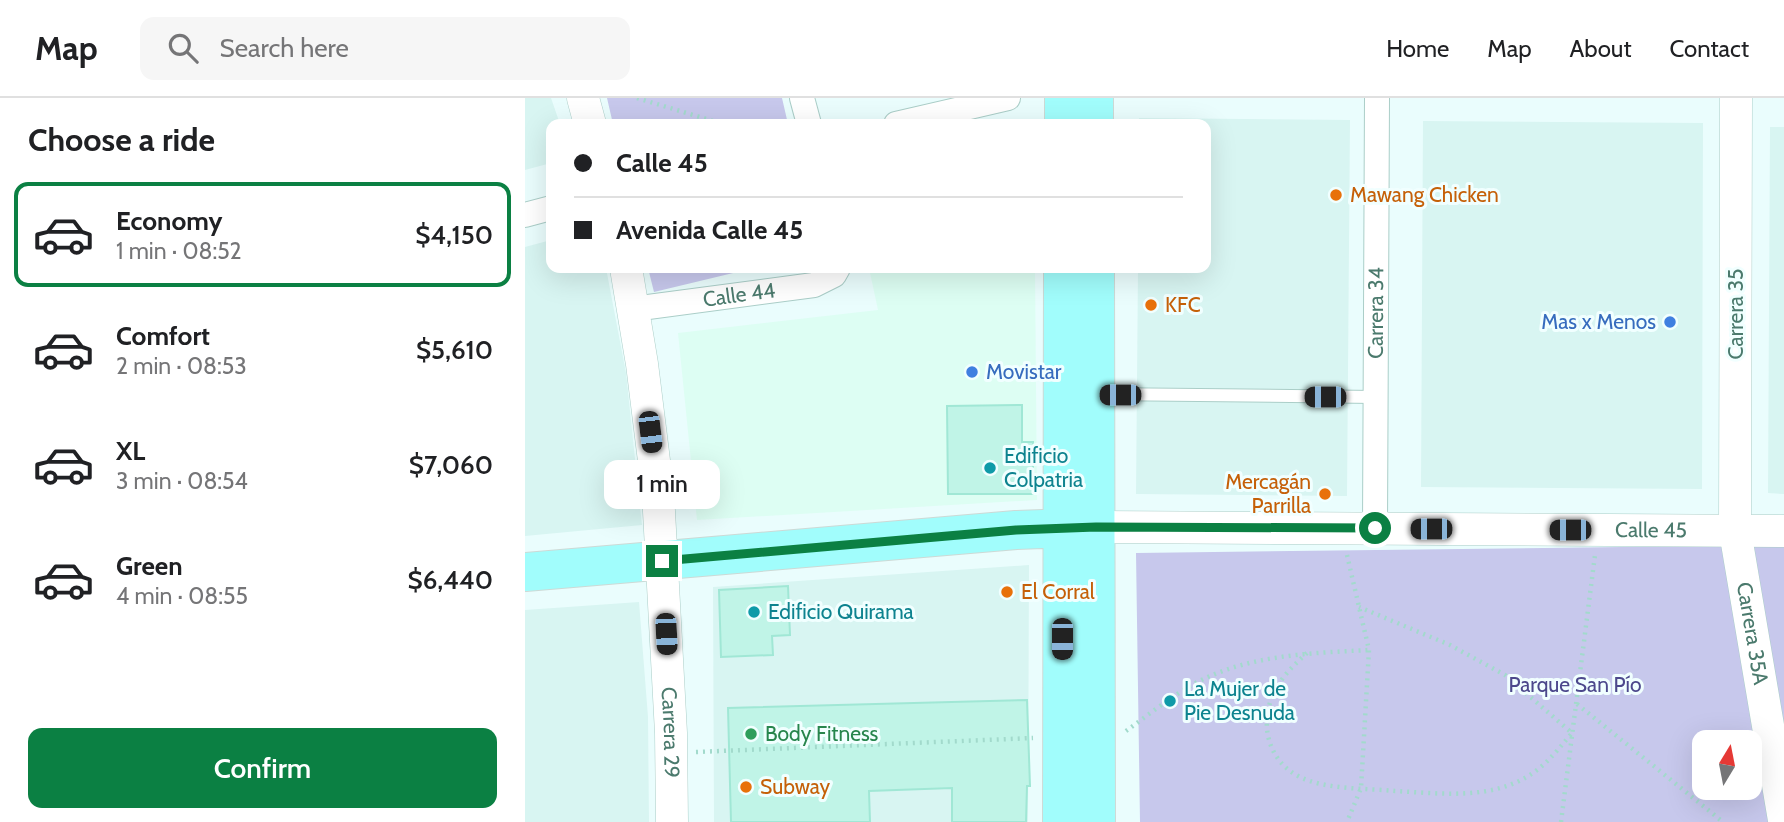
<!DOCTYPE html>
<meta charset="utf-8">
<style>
:root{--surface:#fff;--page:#f6f6f6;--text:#202124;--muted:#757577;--line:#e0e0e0;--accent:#0b8043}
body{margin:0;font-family:Cabin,sans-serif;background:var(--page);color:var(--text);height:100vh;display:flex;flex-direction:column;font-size:26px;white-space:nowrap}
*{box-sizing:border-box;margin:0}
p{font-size:23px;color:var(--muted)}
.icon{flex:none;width:38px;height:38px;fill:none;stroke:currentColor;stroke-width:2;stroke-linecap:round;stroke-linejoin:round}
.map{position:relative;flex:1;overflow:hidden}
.side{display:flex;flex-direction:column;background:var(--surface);width:525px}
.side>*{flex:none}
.guide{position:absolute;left:21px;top:21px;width:665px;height:154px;border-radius:14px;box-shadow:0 7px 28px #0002;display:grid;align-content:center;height:154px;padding:0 28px;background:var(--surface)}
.needle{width:46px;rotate:10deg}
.controls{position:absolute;left:1167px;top:632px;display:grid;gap:14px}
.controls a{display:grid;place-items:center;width:70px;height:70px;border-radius:14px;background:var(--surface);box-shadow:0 7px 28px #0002;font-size:35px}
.end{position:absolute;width:32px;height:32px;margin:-16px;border:9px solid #0b8043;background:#fff;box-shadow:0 0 0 4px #fff}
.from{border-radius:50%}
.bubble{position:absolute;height:49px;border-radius:14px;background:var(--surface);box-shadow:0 7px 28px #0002;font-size:23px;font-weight:600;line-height:49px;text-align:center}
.car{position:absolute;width:21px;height:42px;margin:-21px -10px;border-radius:9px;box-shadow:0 0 5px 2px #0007;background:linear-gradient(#222 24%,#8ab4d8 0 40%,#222 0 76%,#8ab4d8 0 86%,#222 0)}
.guide b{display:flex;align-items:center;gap:24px;height:66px;font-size:26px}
.guide b+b{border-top:2px solid var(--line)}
.guide i{width:18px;height:18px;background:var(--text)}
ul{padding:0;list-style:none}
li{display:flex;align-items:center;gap:21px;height:105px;margin:0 14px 10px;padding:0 14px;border:4px solid transparent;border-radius:14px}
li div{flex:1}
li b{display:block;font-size:26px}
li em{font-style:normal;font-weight:600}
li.on{border-color:var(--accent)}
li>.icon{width:63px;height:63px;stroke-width:1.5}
h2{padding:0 28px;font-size:32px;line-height:84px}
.button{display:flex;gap:14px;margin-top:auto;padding:14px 28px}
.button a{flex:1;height:80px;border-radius:14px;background:var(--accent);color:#fff;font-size:28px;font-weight:600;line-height:80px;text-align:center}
header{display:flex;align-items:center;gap:42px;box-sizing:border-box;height:98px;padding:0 35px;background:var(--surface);border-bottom:2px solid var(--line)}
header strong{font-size:33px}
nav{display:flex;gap:38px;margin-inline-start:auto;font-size:24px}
.search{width:490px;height:63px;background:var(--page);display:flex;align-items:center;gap:18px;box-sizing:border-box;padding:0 24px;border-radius:14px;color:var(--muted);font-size:26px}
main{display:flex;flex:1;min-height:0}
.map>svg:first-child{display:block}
.residential{fill:#d8f5f2}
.commercial{fill:#ddfef3}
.green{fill:#c7c8ec;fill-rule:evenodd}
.building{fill:#c0f4e7;stroke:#a0e7d5;stroke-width:2}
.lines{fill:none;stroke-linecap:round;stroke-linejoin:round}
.service-casing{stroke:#abcec8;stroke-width:14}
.minor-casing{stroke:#abcec8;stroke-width:26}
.tertiary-casing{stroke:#abcec8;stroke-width:33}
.primary-casing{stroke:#cddad6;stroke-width:40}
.path{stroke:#a2dacc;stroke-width:4.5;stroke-dasharray:2 5;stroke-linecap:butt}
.service{stroke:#fff;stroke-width:12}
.minor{stroke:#fff;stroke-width:24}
.tertiary{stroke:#fff;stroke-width:32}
.primary{stroke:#a1fdfc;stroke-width:38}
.route{stroke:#0b8043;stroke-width:9}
.food-dot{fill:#e8710a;stroke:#f1ffff;stroke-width:2.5}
.shop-dot{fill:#3f7fe0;stroke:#f1ffff;stroke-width:2.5}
.culture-dot{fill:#0f9aa8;stroke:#f1ffff;stroke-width:2.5}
.leisure-dot{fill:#2e9e5b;stroke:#f1ffff;stroke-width:2.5}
.labels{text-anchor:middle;stroke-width:6;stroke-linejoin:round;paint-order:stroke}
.food-label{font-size:21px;fill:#c56008;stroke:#f1ffff;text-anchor:start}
.street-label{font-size:21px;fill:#4b7a6d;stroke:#f1ffff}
.shop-label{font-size:21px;fill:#366cbe;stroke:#f1ffff;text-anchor:end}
.culture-label{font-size:21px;fill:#0d838f;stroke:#f1ffff;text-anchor:start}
.park-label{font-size:21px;fill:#4c488c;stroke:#f1ffff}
.leisure-label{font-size:21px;fill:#27864d;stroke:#f1ffff;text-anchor:start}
</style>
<header>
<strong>Map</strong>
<div class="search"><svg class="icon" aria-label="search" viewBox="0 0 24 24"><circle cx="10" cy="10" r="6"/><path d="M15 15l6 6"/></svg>Search here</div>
<nav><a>Home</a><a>Map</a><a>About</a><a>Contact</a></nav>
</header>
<main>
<section class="side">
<h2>Choose a ride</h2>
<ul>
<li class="on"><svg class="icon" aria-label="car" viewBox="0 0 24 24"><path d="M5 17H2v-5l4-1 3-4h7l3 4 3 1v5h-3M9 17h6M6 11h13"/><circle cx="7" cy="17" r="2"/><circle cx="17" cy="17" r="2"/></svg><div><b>Economy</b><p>1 min · 08:52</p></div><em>$4,150</em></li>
<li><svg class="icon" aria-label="car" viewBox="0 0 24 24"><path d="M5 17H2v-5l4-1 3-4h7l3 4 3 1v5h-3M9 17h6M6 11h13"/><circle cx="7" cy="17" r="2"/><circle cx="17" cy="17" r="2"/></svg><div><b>Comfort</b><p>2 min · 08:53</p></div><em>$5,610</em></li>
<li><svg class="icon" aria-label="car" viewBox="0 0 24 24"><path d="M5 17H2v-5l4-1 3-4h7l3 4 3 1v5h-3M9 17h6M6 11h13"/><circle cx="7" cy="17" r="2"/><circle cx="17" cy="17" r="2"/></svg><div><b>XL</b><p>3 min · 08:54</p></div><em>$7,060</em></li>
<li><svg class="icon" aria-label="car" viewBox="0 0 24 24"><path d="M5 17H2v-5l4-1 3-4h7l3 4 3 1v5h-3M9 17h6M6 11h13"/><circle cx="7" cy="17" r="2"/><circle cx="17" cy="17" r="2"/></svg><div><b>Green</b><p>4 min · 08:55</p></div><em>$6,440</em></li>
</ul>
<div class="button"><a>Confirm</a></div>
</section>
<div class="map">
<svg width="1259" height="724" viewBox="0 0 1259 724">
<rect width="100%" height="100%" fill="#eafdfd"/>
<path class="residential" d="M0,0h26l9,26h-9v39l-26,7z
M614,20l211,2 -3,376 -211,-2 2,-226h68v-144h-67z
M898,23l280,2 -1,366 -281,-2z
M1245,29h14v367l-16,-1z
M26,142v28h55l20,105 16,152 -117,11v-289z
M504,467l-1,257h-314l-1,-235z
M114,504l9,115 1,105h-124v-212z"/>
<path class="commercial" d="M344,170h166l2,232 -340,20 -19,-187 200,-23z"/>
<path class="green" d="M82,0h175l6,26h-175z
M123,170h106l-100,24z
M1259,447v277h-644l-4,-269zM1180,644h45v46h-45z"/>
<path class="building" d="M497,307v37h11v52h-85l-1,-88z
M263,488l2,49 -18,1 1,19 -52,2 -2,-67z
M502,602l3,86h-3l-1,36h-74v-34l-83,3 1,31h-139l-3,-114z"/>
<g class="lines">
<g class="service-casing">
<path id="service" d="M575,296l276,3"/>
</g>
<g class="minor-casing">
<g id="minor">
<path d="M277,0l7,26"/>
<path d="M371,26l112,-26"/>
<path d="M0,117l26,-7"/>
<path id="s1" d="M108,211l181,-24 20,-10 4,-7"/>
<path id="s2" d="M850,430l2,-430"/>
</g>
</g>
<g class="tertiary-casing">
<g id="tertiary">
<path d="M58,0l7,26"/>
<path id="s3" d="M1211,0l-1,433 49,289"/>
<path id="s4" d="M101,170l16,96 16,129 13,240 1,89"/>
<path id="s5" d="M571,429l688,4"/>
</g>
</g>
<g class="primary-casing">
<path id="primary" d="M569,0v26
M539,26v-26
M570,170l1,554
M0,474l491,-42 80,-3
M537,724l1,-554"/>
</g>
<path class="path" d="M112,0l86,26
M822,457l22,95 -8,138 -14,34
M782,555c-13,12 -27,25 -34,42 -14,31 -4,67 27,82 27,13 65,11 95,14 40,2 84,8 122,-9 26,-12 37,-28 55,-49l-67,-58 -55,-30 -91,-38
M1052,606l146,118
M601,633c21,-15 43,-33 66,-46 53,-30 118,-32 177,-35
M171,654l337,-14
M1036,724l34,-267"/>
<use href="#service" class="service"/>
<use href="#minor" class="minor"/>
<use href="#tertiary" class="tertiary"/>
<use href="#primary" class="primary"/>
</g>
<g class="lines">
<path class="route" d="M137,463l354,-31 80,-3 279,1"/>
</g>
<g class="food-dot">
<circle cx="811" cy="97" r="7"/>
<circle cx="626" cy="207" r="7"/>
<circle cx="800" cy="396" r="7"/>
<circle cx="482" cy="494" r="7"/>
<circle cx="221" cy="689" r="7"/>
</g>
<g class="shop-dot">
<circle cx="1145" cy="224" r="7"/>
<circle cx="447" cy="274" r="7"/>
</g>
<g class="culture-dot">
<circle cx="465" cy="370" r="7"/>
<circle cx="229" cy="514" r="7"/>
<circle cx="645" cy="603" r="7"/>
</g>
<circle class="leisure-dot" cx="226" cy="636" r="7"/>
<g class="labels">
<g class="food-label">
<text x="825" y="104">Mawang Chicken</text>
<text x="640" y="214">KFC</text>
<text x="786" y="391" text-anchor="end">Mercagán<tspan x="786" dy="24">Parrilla</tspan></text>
<text x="496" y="501">El Corral</text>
<text x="235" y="696">Subway</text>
</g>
<g class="street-label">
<text dy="7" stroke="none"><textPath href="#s1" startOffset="107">Calle 44</textPath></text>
<text dy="7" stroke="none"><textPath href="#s2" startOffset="215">Carrera 34</textPath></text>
<text transform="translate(1211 216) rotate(-90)" y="7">Carrera 35</text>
<text dy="7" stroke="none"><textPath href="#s5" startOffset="555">Calle 45</textPath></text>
<text dy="7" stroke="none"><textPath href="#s3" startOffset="537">Carrera 35A</textPath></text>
<text dy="7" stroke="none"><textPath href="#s4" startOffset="467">Carrera 29</textPath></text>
</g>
<g class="shop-label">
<text x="1131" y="231">Mas x Menos</text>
<text x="461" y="281" text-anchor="start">Movistar</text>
</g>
<g class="culture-label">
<text x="479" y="365">Edificio<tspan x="479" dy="24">Colpatria</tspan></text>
<text x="243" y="521">Edificio Quirama</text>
<text x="659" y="598">La Mujer de<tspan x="659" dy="24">Pie Desnuda</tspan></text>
</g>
<g class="park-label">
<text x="1050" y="594">Parque San Pío</text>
</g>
<g class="leisure-label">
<text x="240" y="643">Body Fitness</text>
</g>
</g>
</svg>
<div class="controls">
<a><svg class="needle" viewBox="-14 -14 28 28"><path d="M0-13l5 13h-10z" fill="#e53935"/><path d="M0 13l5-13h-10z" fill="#757577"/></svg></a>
</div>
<i class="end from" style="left:850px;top:430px"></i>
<i class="end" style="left:137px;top:463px"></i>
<div class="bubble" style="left:79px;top:362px;width:116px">1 min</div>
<i class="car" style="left:595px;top:297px;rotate:270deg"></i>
<i class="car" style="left:800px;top:299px;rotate:270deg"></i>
<i class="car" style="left:125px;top:334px;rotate:173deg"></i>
<i class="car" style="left:906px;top:431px;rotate:270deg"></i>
<i class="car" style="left:1045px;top:432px;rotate:270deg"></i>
<i class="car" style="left:141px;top:536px;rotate:177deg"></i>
<i class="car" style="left:537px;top:541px;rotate:180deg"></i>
<div class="guide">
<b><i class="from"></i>Calle 45</b>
<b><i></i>Avenida Calle 45</b>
</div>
</div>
</main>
